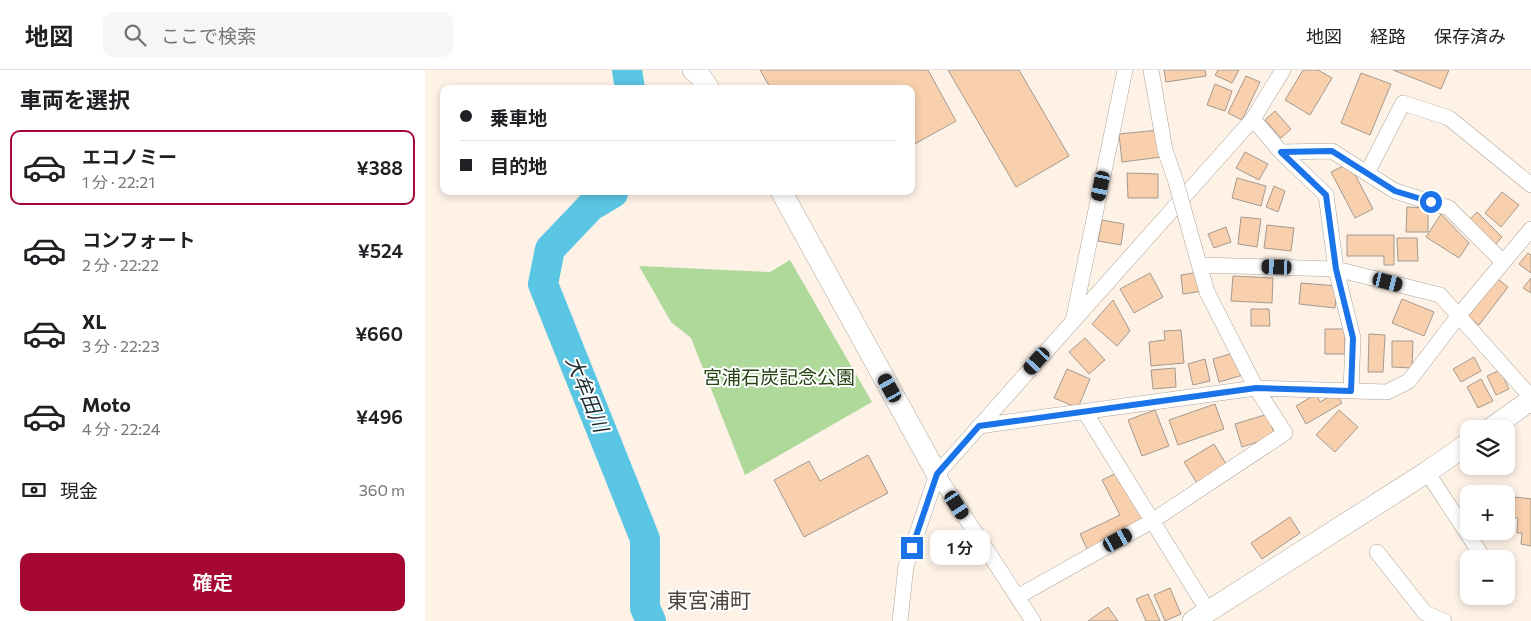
<!DOCTYPE html>
<html lang="ja">
<meta charset="utf-8">
<style>
:root{--surface:#fff;--page:#f6f6f6;--text:#202124;--muted:#757577;--line:#e0e0e0;--accent:#a50933}
body{margin:0;font-family:Commissioner,"Noto Sans JP",sans-serif;background:var(--page);color:var(--text);height:100vh;display:flex;flex-direction:column;font-size:19px;white-space:nowrap}
*{box-sizing:border-box;margin:0}
p{font-size:16px;color:var(--muted)}
.icon{flex:none;width:28px;height:28px;fill:none;stroke:currentColor;stroke-width:2;stroke-linecap:round;stroke-linejoin:round}
.map{position:relative;flex:1;overflow:hidden}
.drawer{display:flex;flex-direction:column;background:var(--surface);width:425px}
.drawer>*{flex:none}
.guide{position:absolute;left:15px;top:15px;width:475px;height:110px;border-radius:10px;box-shadow:0 2px 8px #0003;display:grid;align-content:center;height:110px;padding:0 20px;background:var(--surface)}
.buttons{position:absolute;left:1035px;top:350px;display:grid;gap:10px}
.buttons a{display:grid;place-items:center;width:55px;height:55px;border-radius:10px;background:var(--surface);box-shadow:0 2px 8px #0003;font-size:25px}
.end{position:absolute;width:22px;height:22px;margin:-11px;border:6px solid #1a73e8;background:#fff;box-shadow:0 0 0 2px #fff}
.from{border-radius:50%}
.bubble{position:absolute;height:35px;border-radius:10px;background:var(--surface);box-shadow:0 2px 8px #0003;font-size:16px;font-weight:600;line-height:35px;text-align:center}
.car{position:absolute;width:15px;height:30px;margin:-15px -8px;border-radius:6px;box-shadow:0 0 4px 1px #0007;background:linear-gradient(#222 24%,#8ab4d8 0 40%,#222 0 76%,#8ab4d8 0 86%,#222 0)}
.guide b{display:flex;align-items:center;gap:18px;height:48px;font-size:19px}
.guide b+b{border-top:1px solid var(--line)}
.guide i{width:12px;height:12px;background:var(--text)}
ul{padding:0;list-style:none}
li{display:flex;align-items:center;gap:15px;height:75px;margin:0 10px 8px;padding:0 10px;border:2px solid transparent;border-radius:10px}
li div{flex:1}
li b{display:block;font-size:19px}
li em{font-style:normal;font-weight:600}
li.selected{border-color:var(--accent)}
li>.icon{width:45px;height:45px;stroke-width:1.5}
h2{padding:0 20px;font-size:22px;line-height:60px}
.pay{display:flex;align-items:center;gap:12px;height:55px;padding:0 20px;font-size:19px}
.pay p{margin-inline-start:auto}
.primary-button{display:flex;gap:10px;margin-top:auto;padding:10px 20px}
.primary-button a{flex:1;height:58px;border-radius:10px;background:var(--accent);color:#fff;font-size:20px;font-weight:600;line-height:58px;text-align:center}
header{display:flex;align-items:center;gap:30px;box-sizing:border-box;height:70px;padding:0 25px;background:var(--surface);border-bottom:1px solid var(--line)}
header strong{font-size:24px}
nav{display:flex;gap:28px;margin-inline-start:auto;font-size:18px}
.search{width:350px;height:45px;background:var(--page);display:flex;align-items:center;gap:12px;box-sizing:border-box;padding:0 18px;border-radius:10px;color:var(--muted);font-size:19px}
main{display:flex;flex:1;min-height:0}
.map>svg:first-child{display:block}
.green{fill:#afd89b}
.lines{fill:none;stroke-linecap:round;stroke-linejoin:round}
.river{stroke:#5ac6e3;stroke-width:30}
.building{fill:#f8d0ae;stroke:#a4998f}
.street-casing{stroke:#afa399;stroke-width:16}
.secondary-casing{stroke:#afa399;stroke-width:22}
.street{stroke:#fff;stroke-width:15}
.secondary{stroke:#fff;stroke-width:21}
.street-bridge-casing{stroke:#afa399;stroke-width:16;stroke-linecap:butt}
.street-bridge{stroke:#fff;stroke-width:15}
.route{stroke:#1a73e8;stroke-width:6}
.labels{text-anchor:middle;stroke-width:4;stroke-linejoin:round;paint-order:stroke}
.park-label{font-size:19px;fill:#254313;stroke:#fff}
.water-label{font-size:20px;font-style:italic;fill:#192c32;stroke:#fff}
.quarter-label{font-size:21px;fill:#4d433b;stroke:#fff}
</style>
<header>
<strong>地図</strong>
<div class="search"><svg class="icon" aria-label="search" viewBox="0 0 24 24"><circle cx="10" cy="10" r="6"/><path d="M15 15l6 6"/></svg>ここで検索</div>
<nav><a>地図</a><a>経路</a><a>保存済み</a></nav>
</header>
<main>
<section class="drawer">
<h2>車両を選択</h2>
<ul>
<li class="selected"><svg class="icon" aria-label="car" viewBox="0 0 24 24"><path d="M5 17H2v-5l4-1 3-4h7l3 4 3 1v5h-3M9 17h6M6 11h13"/><circle cx="7" cy="17" r="2"/><circle cx="17" cy="17" r="2"/></svg><div><b>エコノミー</b><p>1 分 · 22:21</p></div><em>¥388</em></li>
<li><svg class="icon" aria-label="car" viewBox="0 0 24 24"><path d="M5 17H2v-5l4-1 3-4h7l3 4 3 1v5h-3M9 17h6M6 11h13"/><circle cx="7" cy="17" r="2"/><circle cx="17" cy="17" r="2"/></svg><div><b>コンフォート</b><p>2 分 · 22:22</p></div><em>¥524</em></li>
<li><svg class="icon" aria-label="car" viewBox="0 0 24 24"><path d="M5 17H2v-5l4-1 3-4h7l3 4 3 1v5h-3M9 17h6M6 11h13"/><circle cx="7" cy="17" r="2"/><circle cx="17" cy="17" r="2"/></svg><div><b>XL</b><p>3 分 · 22:23</p></div><em>¥660</em></li>
<li><svg class="icon" aria-label="car" viewBox="0 0 24 24"><path d="M5 17H2v-5l4-1 3-4h7l3 4 3 1v5h-3M9 17h6M6 11h13"/><circle cx="7" cy="17" r="2"/><circle cx="17" cy="17" r="2"/></svg><div><b>Moto</b><p>4 分 · 22:24</p></div><em>¥496</em></li>
</ul>
<div class="pay"><svg class="icon" aria-label="cash" viewBox="0 0 24 24"><path d="M3 7h18v10H3z"/><circle cx="12" cy="12" r="2"/></svg>現金<p>360 m</p></div>
<div class="primary-button"><a>確定</a></div>
</section>
<div class="map">
<svg width="1106" height="551" viewBox="0 0 1106 551">
<rect width="100%" height="100%" fill="#fef2e7"/>
<path class="green" d="M365,190l82,142 -127,73 -54,-137 -20,-16 -32,-56 131,6z"/>
<g class="lines">
<path class="river" d="M202,0l3,19
M188,121v2l-22,13 -41,43 -7,35 102,255v69l6,13"/>
</g>
<path class="building" d="M335,0h168l28,51 -45,25v-57h-140z
M523,0h71l50,86 -53,31z
M739,0h41l1,6 -40,6z
M793,0h21l-7,13 -17,-8z
M878,0h15l14,8 -22,37 -25,-15z
M968,0h56l-8,19z
M936,3l30,11 -21,51 -29,-12z
M821,6l14,6 -18,38 -14,-7z
M790,14l17,7 -7,20 -18,-6z
M850,41l16,18 -10,9 -16,-18z
M734,60l3,27 -40,5 -3,-28z
M820,82l23,12 -9,16 -23,-12z
M924,93l24,46 -18,9 -24,-46z
M702,103l31,1v24h-30z
M812,108l29,8 -5,20 -29,-8z
M849,116l11,5 -7,21 -12,-5z
M1077,122l17,13 -18,22 -16,-14z
M982,137l21,1v24h-22z
M1052,142l25,25 -10,11 -26,-25z
M1016,144l28,29 -10,15 -33,-21z
M816,147l20,2 -4,28 -19,-3z
M677,150l22,4 -3,21 -23,-4z
M842,155l27,3 -3,23 -27,-3z
M801,157l5,15 -17,6 -6,-14z
M922,165h47v30h-10v-9h-37z
M972,168h20l1,23h-20z
M1103,183l3,2v18l-12,-9z
M776,202l2,19 -20,3 -2,-19z
M725,203l13,24 -29,16 -14,-24z
M808,206l40,2 -1,25 -41,-2z
M1069,206l14,11 -29,38 -14,-11z
M1106,208v15l-8,-5z
M876,213l36,3 -2,22 -36,-4z
M977,229l32,13 -10,24 -32,-13z
M688,230l17,31 -13,15 -25,-22z
M826,239h18l1,17h-19z
M900,259h20v25h-20z
M756,260l3,33 -33,3 -2,-24 16,-2 -1,-9z
M944,264l16,1 -2,37h-15z
M660,268l20,22 -16,14 -20,-22z
M967,271h21l-1,27 -20,-1z
M812,282l6,23 -24,7 -6,-23z
M1049,287l7,14 -20,11 -8,-13z
M780,289l5,22 -17,4 -5,-21z
M750,298l1,19 -23,2 -2,-19z
M642,299l23,10 -12,29 -24,-10z
M1075,300l9,19 -13,6 -9,-19z
M1056,309l12,22 -15,7 -11,-21z
M911,323l6,10 -36,21 -10,-18 20,-12 4,8z
M790,334l9,25 -46,16 -9,-25z
M730,340l14,36 -27,10 -14,-36z
M914,340l19,17 -23,25 -19,-17z
M843,344l7,22 -33,11 -7,-23z
M789,374l14,23 -30,18 -14,-23z
M443,385l20,38 -84,44 -30,-57 35,-19 11,20z
M698,400l26,52 -61,29 -8,-17 40,-19 -18,-35z
M1090,427l16,2v47l-10,-2 1,-11h-5l1,-15h-5z
M865,447l10,16 -38,26 -11,-16z
M745,518l11,26 -16,7 -11,-26z
M723,524l12,27h-14l-10,-22z
M683,537l10,14h-30z"/>
<g class="lines">
<g class="street-casing">
<path id="street" d="M726,0l14,80 11,32
M828,49l28,33 45,43 10,74 17,69 -2,53
M856,82l51,-1 63,40 54,17 54,54
M942,103l36,-70 46,15 82,67
M775,195l136,4 104,26 91,102
M648,251l52,-251
M660,342l123,199
M554,356l277,-38 131,4 22,-11 50,-66 72,-86
M1002,402l57,87
M512,404l96,147
M952,482l48,61 19,8
M592,527l135,-76 133,-88 -29,-45 -49,-96 -19,-67
M475,551l6,-55 31,-92 316,-355 30,-49"/>
</g>
<g class="secondary-casing">
<path id="secondary" d="M268,0l7,6 9,13
M356,121l156,283
M1065,359l41,-29
M768,551l234,-149 42,-29"/>
</g>
<use href="#street" class="street"/>
<use href="#secondary" class="secondary"/>
<g class="street-bridge-casing">
<path id="street-bridge" d="M751,112l12,43"/>
</g>
<use href="#street-bridge" class="street-bridge"/>
</g>
<g class="lines">
<path class="route" d="M487,478l25,-74 42,-48 277,-38 95,3 2,-53 -17,-69 -10,-74 -45,-43 51,-1 63,40 36,11"/>
</g>
<g class="labels">
<g class="park-label">
<text x="354" y="314">宮浦石炭記念公園</text>
</g>
<g class="water-label">
<text transform="translate(162 324) rotate(68)" y="7">大牟田川</text>
</g>
<g class="quarter-label">
<text x="284" y="538">東宮浦町</text>
</g>
</g>
</svg>
<div class="buttons">
<a><svg class="icon" aria-label="layers" viewBox="0 0 24 24"><path d="M12 4l9 5-9 5-9-5zM3 14l9 5 9-5"/></svg></a>
<a>+</a>
<a>−</a>
</div>
<i class="end from" style="left:1006px;top:132px"></i>
<i class="end" style="left:487px;top:478px"></i>
<div class="bubble" style="left:505px;top:460px;width:60px">1 分</div>
<i class="car" style="left:676px;top:116px;rotate:192deg"></i>
<i class="car" style="left:852px;top:197px;rotate:272deg"></i>
<i class="car" style="left:963px;top:212px;rotate:104deg"></i>
<i class="car" style="left:612px;top:291px;rotate:222deg"></i>
<i class="car" style="left:465px;top:318px;rotate:331deg"></i>
<i class="car" style="left:532px;top:435px;rotate:147deg"></i>
<i class="car" style="left:693px;top:470px;rotate:61deg"></i>
<div class="guide">
<b><i class="from"></i>乗車地</b>
<b><i></i>目的地</b>
</div>
</div>
</main>
